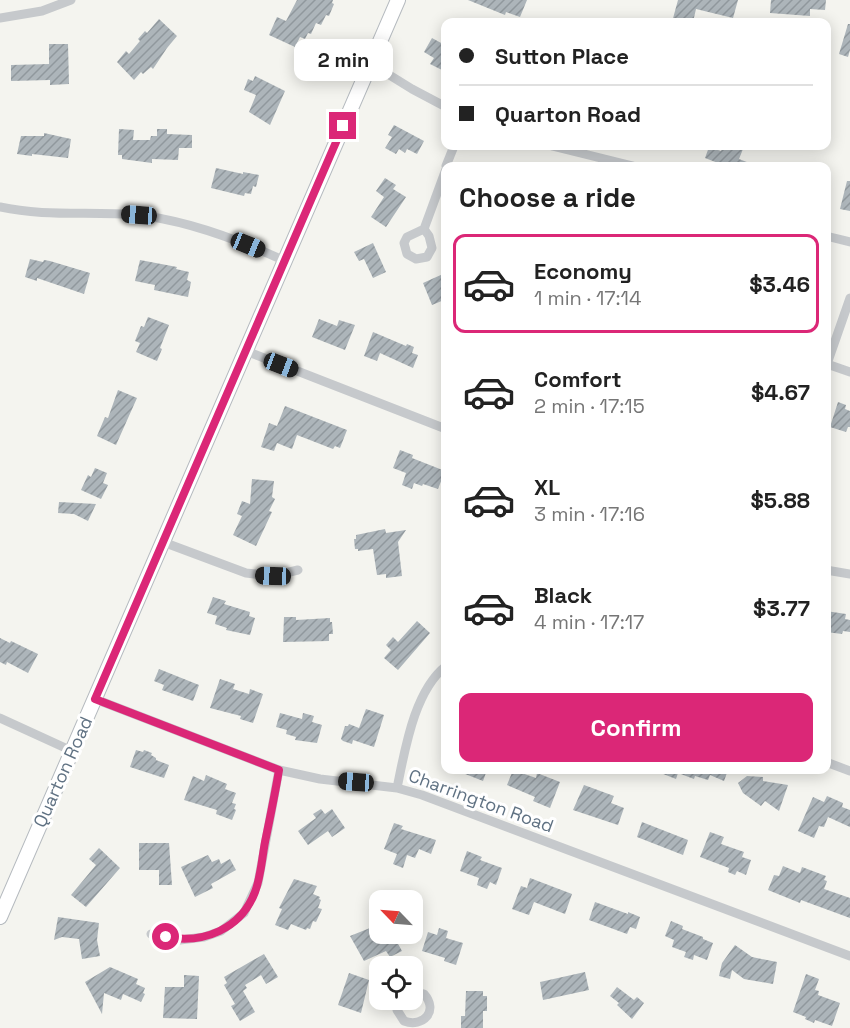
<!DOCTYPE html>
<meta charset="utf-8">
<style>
:root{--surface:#fff;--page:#f6f6f6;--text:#222;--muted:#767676;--line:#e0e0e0;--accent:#db2777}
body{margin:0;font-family:"Space Grotesk",sans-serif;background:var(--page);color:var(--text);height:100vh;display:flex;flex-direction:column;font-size:22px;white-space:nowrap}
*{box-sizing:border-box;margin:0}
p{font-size:20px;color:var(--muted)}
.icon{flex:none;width:33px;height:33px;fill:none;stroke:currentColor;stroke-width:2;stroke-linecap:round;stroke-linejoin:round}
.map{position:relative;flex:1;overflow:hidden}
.drawer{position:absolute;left:441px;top:162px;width:390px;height:612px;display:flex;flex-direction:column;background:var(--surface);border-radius:12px;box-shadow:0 3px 15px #0003}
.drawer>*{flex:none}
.banner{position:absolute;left:441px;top:18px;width:390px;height:132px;border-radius:12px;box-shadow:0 3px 15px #0003;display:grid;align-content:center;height:132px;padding:0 18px;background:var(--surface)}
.needle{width:39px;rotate:295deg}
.controls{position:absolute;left:369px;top:890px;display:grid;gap:12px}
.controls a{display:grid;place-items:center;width:54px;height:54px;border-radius:12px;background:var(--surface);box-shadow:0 3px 15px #0003;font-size:30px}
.end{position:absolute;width:27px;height:27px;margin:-14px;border:8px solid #db2777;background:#fff;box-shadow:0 0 0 3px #fff}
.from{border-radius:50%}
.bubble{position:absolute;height:42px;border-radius:12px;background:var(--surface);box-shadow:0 3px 15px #0003;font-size:20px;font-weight:700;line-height:42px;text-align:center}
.car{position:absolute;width:18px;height:36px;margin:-18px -9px;border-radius:8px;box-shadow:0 0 4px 2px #0007;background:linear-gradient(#222 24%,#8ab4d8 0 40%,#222 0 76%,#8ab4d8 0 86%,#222 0)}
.banner b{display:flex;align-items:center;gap:21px;height:57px;font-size:22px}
.banner b+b{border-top:2px solid var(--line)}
.banner i{width:15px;height:15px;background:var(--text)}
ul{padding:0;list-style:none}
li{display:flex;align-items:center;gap:18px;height:99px;margin:0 12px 9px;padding:0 6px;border:3px solid transparent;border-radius:12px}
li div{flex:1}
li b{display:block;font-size:22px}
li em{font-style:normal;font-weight:700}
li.active{border-color:var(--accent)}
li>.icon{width:54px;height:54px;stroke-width:1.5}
h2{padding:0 18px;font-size:27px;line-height:72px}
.action{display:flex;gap:12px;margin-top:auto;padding:12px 18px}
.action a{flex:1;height:69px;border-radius:12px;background:var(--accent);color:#fff;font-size:24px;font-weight:700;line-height:69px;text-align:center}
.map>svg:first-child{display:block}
.building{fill:url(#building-hatch)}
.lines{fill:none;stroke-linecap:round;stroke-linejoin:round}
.secondary-casing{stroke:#b5babf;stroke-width:16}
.street{stroke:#c6c9cc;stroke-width:9}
.secondary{stroke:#fff;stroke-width:14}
.route{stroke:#db2777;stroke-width:8}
.labels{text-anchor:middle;stroke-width:6;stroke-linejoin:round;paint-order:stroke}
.street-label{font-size:18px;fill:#607283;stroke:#fff}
</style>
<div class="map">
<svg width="850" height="1028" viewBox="0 0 850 1028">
<defs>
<pattern id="building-hatch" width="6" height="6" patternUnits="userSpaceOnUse" patternTransform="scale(1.5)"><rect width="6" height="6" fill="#adb5ba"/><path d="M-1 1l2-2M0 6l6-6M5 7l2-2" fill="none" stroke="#90989d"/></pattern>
</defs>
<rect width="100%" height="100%" fill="#f4f4ef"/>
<path class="building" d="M297,0h36l-1,3 2,1 -5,12 -3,-1 -5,10 -5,-2 -5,11 -3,-1 -3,6 -5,-2 -5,10 -26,-12 8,-18 9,4z
M468,0h59l-7,17 -14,-5 -1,3z
M678,0h60l-5,18 -37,-9 -3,13h-21z
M771,0h55l-1,10 -15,-1v7l-40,-3z
M159,19l18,17 -10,12 -14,21 -2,-2 -8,7 -2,-2 -7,8 -17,-18 9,-11 3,3 11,-13 -2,-2 7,-8 2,2z
M848,24h2v26l-2,7 -9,-3z
M432,38l11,6 -2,2 5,3v23l-16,-8 4,-6 -10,-6z
M49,44h19l1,40 -19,1v-5l-39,1v-16l38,-1z
M255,76l30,15 -15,34 -21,-13 7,-17 -12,-5 4,-11 5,2z
M394,125l30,16 -7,13 -10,-5 -2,4 -6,-4 -3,5 -11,-6 7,-11 -4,-2z
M119,129l15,1 -1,10h17l1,-4h6v-7h10v5l25,1v13h-13l-1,12 -26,-1v4l-30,-4v-4h-4z
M44,133l27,6 -3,19 -36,-4v2l-15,-2 4,-18h23z
M723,146h12l8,3 -4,10 18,7h-31l-21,-8 4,-11 12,4z
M216,168l27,6v-2l16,3 -3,12 -3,-1 -2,8 -6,-1 -1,3 -33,-8z
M385,178l11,7 -3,4 13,8 -20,30 -15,-10 13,-20 -8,-6z
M847,181h3v30l-10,-2z
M373,243l13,29 -13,6 -9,-19 -5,2 -5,-9z
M30,259l13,3 1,-2 6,1 40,12 -6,21 -47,-16v3l-12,-4z
M140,260l37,7 -1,2 13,3 -2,8 4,2 -3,15 -34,-7 1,-5 -20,-4z
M443,274l3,5v15l-4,2 2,4 -12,5 -9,-22z
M148,317l21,8 -9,23 2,1 -5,12 -21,-9 4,-9 -5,-2 6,-15 3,1z
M319,319l18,7 2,-6 16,5 -10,25 -33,-13z
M373,332l33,14 1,-2 7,3 -2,6 6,2 -5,13 -33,-15 -3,8 -13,-5z
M118,390l19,8 -21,47 -19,-9 8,-19 3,1z
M838,402l8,3 -1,4 5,2v16h-2l-2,5 -16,-5z
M285,406l62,24 -7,18 -5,-2 -2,3 -36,-14 -5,14 -15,-6 -3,8 -13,-4 8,-24 8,3z
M400,450l13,5 -1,3 33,13 -7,18 -15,-5 -1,2 -8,-3 -2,6 -10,-4 4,-12 -13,-5z
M95,468l12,5 -4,10 5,2 -7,14 -20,-9 7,-15 3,2z
M252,479l22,2 -2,16 3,2 -6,12 3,1 -16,34 -23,-11 9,-19 -5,-2 5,-13 8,3z
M59,502l37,2 -8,17 -14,-7 -16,-1z
M385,529l1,4 20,-3 -8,12 4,34 -16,2v-4l-9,1 -4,-26 -15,2v-2h-3l-1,-10h2v-4z
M213,597l13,4 -2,3 26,8 -1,4 6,2 -5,17 -24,-5 1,-2 -12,-4 2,-8 -10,-3z
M826,611l20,3 -1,5 5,1v12l-7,-1 -1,3 -16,-2z
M284,617h12v3l34,-2v4h2l1,12h-4v7l-46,1z
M417,621l13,12 -32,37 -14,-12 7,-8 -5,-5 7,-8 5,5z
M0,638l10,5 1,-2 27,13 -10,19 -21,-11 -1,3 -6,-3z
M159,669l40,16 -6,16 -31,-11 2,-5 -10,-4z
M220,679l15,5 -2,5 16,5 1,-5 13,5 -10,29 -13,-4 1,-3 -31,-8z
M366,709l18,6 -10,32 -21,-7 -1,4 -9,-3 -2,-2 4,-13h3l1,-2 10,4z
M280,713l22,6 1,-6 11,3 -2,6 10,3 -5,18 -22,-3 1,-3 -10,-3 1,-4 -11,-3z
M136,750l7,2 1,-2 8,3 -1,2 5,3v2l13,5 -5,13 -34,-11z
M455,770h32l-4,11z
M513,770l23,8 1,-5 23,9 -10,26 -17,-7 2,-4 -28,-12z
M653,770h75l-4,11 -14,-6 -2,5 -13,-4 -1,3 -16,-6 -2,6z
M206,775l21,9 -2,5 11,4 -4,10 4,1 -2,5 2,1 -4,10 -16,-6 1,-4 -33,-10 9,-24 11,5z
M747,776l16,1v4l25,4 -9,26 -14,-10 -4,5 -18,-13 -5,-10z
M584,785l30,11 -3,7 13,5 -6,17 -45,-15z
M827,796l16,7 -1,4 8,3v17l-22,-10 -4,10 -5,-1 -5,12 -16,-7 15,-34 11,5z
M321,809l4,5 7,-5 13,19 -13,9 -4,-6 -20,14 -10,-14 18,-13 -3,-4z
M642,822l46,18 -5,15 -46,-18z
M394,823l9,3 -2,3 35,11 -5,14 -12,-5 -4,9 -8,-3 -4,13 -10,-4 4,-10 -13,-5z
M710,832l14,5 -3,7 23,8 -2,5 9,3 -5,15 -9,-4 -2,4 -7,-3 1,-4 -29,-11z
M139,843h30l3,42h-13v-15h-20z
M99,848l21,20 -34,39 -15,-12 25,-30 -7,-6z
M467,851l15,6 -2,3 22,8 -6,17 -6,-3 -3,7 -10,-4 2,-7 -19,-7z
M208,855l4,7 7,-3 2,5 9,-5 6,11 -25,14 2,4 -18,9 -14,-30z
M783,866l17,7 2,-6 24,9 -2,4 3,1 -3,8 26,9v20l-49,-18 -1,3 -32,-13 6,-15 5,1z
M530,878l42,16 -7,20 -31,-12 -5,13 -17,-6 9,-23 6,2z
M294,879l23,7 -4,8 7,3 -1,2 2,1 -3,8 4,1 -6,13 -3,-1 -3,8 -3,-1 -1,2 -15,-6 -3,6 -13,-5 7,-16 -3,-1z
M595,902l33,12v-2l12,5 -4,12 -6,-2 -3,7 -38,-14z
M58,917l41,6 -2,17 3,16 -18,3 -3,-20 -17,-2 -8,3z
M671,921l12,5 -1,3 21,8v2l10,4 -6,17 -13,-5 -1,5 -9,-3 2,-5 -14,-5 2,-7 -9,-4z
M370,928l3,5 5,-2 2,2h12l10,18 -12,6 -4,-6 -22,10 -14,-25z
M439,928l9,3 -2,7 17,5 -7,22 -12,-4 1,-3 -23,-7 6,-19 9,3z
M735,945l17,12 25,5 -4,22 -29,-5 -12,-9 -2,9 -11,-3 3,-13z
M264,954l14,23 -12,7 -5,-9 -16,10 2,3 -4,3 12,21 -15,9 -9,-15 4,-2 -11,-19 3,-2 -3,-6z
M110,967l28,12 -2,5 9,4 -2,5 2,1 -4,8 -18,-8 -2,6 -17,-7 -2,21 -17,-32z
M585,972l4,18 -46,10 -3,-18z
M349,973l20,7 -8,33 -23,-8z
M806,974l13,5 -4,11 4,1 -1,4 22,8 -8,23 -17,-6 -1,3 -9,-4 1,-2 -13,-5z
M184,975l15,1 -2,43 -34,-1 2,-31h19z
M617,987l17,13 3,-3 7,6 -12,16 -15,-14 2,-2 -9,-7z
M466,991h17v5h4v15h-4v17h-22v-12h4z"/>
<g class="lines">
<g class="secondary-casing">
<path id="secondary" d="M0,917l398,-917"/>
</g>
<path class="street" d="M0,18l42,-7 29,-11
M370,63l42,26 34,18
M552,146l81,20
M446,166l8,-20
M0,207c45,10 91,4 137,8 50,5 102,25 148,46
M424,229l5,7 3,12 -5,9 -11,2 -9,-5 -3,-11 3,-6 17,-8 22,-60
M826,236l24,6
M850,298l-23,66 23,8
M246,351l200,78
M163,542l83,31 27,3 25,-6
M826,570l24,4
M95,699l184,71 41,9 77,9 25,7 428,161
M0,718l72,33
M826,762l24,9
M397,788c8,-38 17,-97 49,-122
M151,934l29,6 24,-3 17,-6 23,-18 14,-30 21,-113
M400,999l-3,11 7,11c19,7 35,-10 20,-27l-12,-3"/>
<use href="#secondary" class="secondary"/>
</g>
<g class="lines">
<path class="route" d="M166,937c38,7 75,-8 89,-45 6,-16 7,-34 10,-50 5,-24 10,-48 14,-72l-184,-71 248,-573"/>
</g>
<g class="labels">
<g class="street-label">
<text transform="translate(63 772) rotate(-66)" y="6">Quarton Road</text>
<text transform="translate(481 801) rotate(20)" y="6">Charrington Road</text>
</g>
</g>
</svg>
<div class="controls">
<a><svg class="needle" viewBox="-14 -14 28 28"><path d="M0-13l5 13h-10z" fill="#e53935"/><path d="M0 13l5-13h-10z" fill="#767676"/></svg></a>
<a><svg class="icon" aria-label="locate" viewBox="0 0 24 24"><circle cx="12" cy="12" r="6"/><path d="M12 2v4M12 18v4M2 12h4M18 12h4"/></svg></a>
</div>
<i class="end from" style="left:166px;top:937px"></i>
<i class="end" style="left:343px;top:126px"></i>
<div class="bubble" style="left:294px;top:39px;width:99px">2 min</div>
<i class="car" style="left:139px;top:215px;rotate:274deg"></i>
<i class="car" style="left:248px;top:245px;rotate:112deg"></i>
<i class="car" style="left:281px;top:365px;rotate:111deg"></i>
<i class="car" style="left:273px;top:576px;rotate:272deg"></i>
<i class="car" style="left:356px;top:782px;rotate:274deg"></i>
<div class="banner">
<b><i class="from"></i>Sutton Place</b>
<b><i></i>Quarton Road</b>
</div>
<section class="drawer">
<h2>Choose a ride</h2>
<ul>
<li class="active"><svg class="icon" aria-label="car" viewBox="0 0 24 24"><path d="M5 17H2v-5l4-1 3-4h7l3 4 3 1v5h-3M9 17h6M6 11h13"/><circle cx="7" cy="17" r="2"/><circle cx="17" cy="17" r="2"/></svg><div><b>Economy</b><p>1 min · 17:14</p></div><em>$3.46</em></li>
<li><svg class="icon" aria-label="car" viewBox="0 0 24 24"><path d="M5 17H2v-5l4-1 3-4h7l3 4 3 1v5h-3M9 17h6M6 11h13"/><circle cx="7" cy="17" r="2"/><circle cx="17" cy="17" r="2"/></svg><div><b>Comfort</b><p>2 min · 17:15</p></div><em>$4.67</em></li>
<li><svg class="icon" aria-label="car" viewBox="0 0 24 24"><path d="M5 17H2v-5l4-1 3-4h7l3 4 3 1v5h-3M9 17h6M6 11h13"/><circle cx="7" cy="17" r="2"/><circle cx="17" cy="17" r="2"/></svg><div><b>XL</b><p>3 min · 17:16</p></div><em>$5.88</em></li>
<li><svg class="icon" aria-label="car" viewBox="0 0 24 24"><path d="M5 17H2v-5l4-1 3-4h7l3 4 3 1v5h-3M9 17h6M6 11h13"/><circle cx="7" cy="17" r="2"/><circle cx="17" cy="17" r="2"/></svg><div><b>Black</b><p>4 min · 17:17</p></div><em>$3.77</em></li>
</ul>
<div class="action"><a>Confirm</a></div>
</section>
</div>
